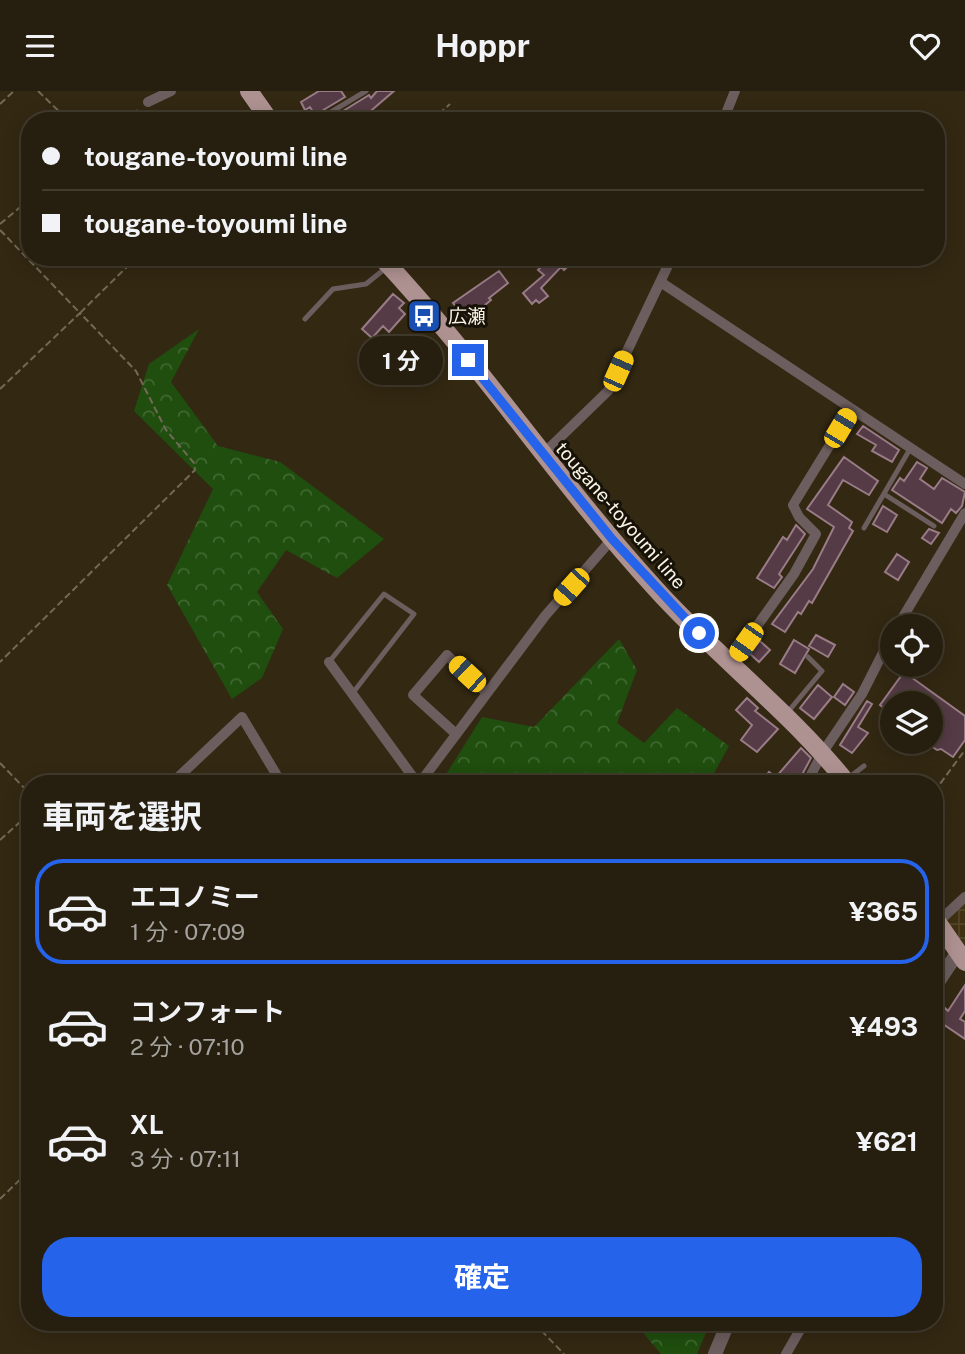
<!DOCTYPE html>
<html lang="ja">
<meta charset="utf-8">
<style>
:root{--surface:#261e0e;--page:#2e2717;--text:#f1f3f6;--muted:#a4a29e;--line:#423c2e;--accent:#2563eb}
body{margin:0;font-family:"Public Sans","Noto Sans JP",sans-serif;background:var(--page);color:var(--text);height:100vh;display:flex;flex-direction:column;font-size:26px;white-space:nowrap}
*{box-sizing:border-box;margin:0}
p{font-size:23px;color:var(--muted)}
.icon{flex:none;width:38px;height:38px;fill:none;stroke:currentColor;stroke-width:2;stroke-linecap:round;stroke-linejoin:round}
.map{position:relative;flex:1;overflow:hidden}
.sheet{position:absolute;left:21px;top:684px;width:922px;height:556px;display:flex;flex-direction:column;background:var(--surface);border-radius:28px;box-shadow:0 4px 18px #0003,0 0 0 2px var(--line)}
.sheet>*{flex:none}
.guide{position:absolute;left:21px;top:21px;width:924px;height:154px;border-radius:28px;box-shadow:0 4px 18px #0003,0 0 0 2px var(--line);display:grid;align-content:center;height:154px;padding:0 21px;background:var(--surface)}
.fabs{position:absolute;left:880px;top:523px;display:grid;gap:14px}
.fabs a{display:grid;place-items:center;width:63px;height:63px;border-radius:50%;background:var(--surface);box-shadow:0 4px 18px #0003,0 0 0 2px var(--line);font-size:35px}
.end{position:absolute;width:32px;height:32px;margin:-16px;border:9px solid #2563eb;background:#fff;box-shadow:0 0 0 4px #fff}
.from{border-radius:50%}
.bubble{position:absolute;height:49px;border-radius:24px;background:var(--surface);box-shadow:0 4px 18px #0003,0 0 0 2px var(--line);font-size:23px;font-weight:700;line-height:49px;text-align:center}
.car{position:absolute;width:21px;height:42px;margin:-21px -10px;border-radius:9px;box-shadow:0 0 5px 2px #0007;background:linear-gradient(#f5c518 24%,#345 0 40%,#f5c518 0 76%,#345 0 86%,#f5c518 0)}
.guide b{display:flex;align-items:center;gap:24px;height:66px;font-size:26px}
.guide b+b{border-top:2px solid var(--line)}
.guide i{width:18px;height:18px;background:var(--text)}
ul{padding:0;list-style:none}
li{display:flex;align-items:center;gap:21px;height:105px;margin:0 14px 10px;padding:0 7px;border:4px solid transparent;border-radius:28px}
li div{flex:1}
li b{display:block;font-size:26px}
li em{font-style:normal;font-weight:700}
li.current{border-color:var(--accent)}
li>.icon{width:63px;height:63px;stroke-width:1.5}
h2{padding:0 21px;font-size:32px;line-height:84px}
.cta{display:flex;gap:14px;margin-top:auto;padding:14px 21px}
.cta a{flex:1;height:80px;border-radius:28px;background:var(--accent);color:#fff;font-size:28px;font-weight:700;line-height:80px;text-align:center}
header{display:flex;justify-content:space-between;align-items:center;height:91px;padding:0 21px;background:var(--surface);font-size:32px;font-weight:700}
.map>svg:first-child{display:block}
.industrial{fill:url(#industrial-grid)}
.forest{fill:url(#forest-crowns)}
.building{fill:#553b45;stroke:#997c87;stroke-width:2}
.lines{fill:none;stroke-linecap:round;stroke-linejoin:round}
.path{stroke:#736956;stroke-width:2;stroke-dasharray:7 3.5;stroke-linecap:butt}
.service{stroke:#6c5e5e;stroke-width:5}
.minor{stroke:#6c5e5e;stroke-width:10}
.tertiary{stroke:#6c5e5e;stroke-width:14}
.primary{stroke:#ae9291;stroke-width:18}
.route{stroke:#2563eb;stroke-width:9}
.labels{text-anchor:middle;stroke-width:6;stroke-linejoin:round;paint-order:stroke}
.poi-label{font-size:19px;fill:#fbf4e6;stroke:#171208;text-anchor:start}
.street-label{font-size:19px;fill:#fbf4e6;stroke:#171208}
</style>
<header><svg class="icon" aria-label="menu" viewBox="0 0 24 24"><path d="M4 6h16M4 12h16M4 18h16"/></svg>Hoppr<svg class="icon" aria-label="heart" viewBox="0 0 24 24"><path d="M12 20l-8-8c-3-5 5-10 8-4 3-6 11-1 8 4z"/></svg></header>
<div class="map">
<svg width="965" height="1263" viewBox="0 0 965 1263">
<defs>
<pattern id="industrial-grid" width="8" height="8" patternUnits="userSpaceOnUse" patternTransform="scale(1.75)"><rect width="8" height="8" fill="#403113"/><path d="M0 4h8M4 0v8" fill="none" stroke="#53452a"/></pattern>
<pattern id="forest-crowns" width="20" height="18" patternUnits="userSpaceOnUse" patternTransform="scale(1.75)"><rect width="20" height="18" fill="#1f4e0e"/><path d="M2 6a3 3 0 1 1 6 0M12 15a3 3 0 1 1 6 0" fill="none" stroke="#406831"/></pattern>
</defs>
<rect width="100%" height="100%" fill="#332812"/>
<path class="industrial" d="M965,802v60l-25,-37z"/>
<path class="forest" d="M199,238l-28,53 47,64 62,16 104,77 -47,39 -51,-28 -29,42 26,37 -21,49 -30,21 -65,-114 46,-96 -79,-78 15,-47z
M619,548l18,31 -20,53 27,20 33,-35 52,38 -21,38h-268l42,-67 52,10z
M635,1232h75l-13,31h-36z"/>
<path class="building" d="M319,0h22l4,6 -30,18 -5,-8 -5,3 -4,-8z
M377,0h17l-35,30h-32l42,-26 2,3z
M550,166h27l-13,13 -3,-3 -20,21 7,8 -9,7 -3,-3 -4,4 -9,-11 21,-18 -6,-5z
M499,180l9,12 -19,15 2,2 -12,10 3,3 -13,10 -16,-20z
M393,203l11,9 -5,5 6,6 -16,18 -6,-6 -11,12 -10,-9z
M863,335l36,24 -7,12 -20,-11 4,-6 -19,-11z
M844,366l34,24 -9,14 -26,-15 -15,25 24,17 -3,6 4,3 -41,72 -3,-2 -8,13 -3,-2 -13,20 -13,-8 41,-55 21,-42 -27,-18z
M917,371l10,6 -7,11 14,10 8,-11 23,14 -3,14 -6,7 -5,-4 -9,14 -50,-33 8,-12 4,3z
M883,415l14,9 -10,17 -14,-8z
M796,434l9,9 -26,40 3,3 -8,11 -17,-10 26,-41 4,3z
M929,438l10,4 -8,11 -9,-6z
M897,463l12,8 -11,18 -13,-8z
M816,544l19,10 -7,12 -19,-11z
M794,549l15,9 -14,24 -15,-9z
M760,550l10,9 -11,12 -10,-9z
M904,581l61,44v24l-12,17 -12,-8 -4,1 -6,-4v-43h-39v11l-12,-9z
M843,593l11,8 -9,13 -11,-8z
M818,594l14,12 -18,22 -14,-11z
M747,607l11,10 -3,3 23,18 -21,23 -16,-12 11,-15 -16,-15z
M867,610l5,3 -14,23 10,6 -16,20 -12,-8z
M801,657l10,10 -14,26h-37l9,-12 7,5z
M965,894v26l-5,8 5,3v17l-28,-19 8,-12 3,3z"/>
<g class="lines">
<path class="path" d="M38,0l31,30
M0,13l14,-13
M124,30l15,-12
M431,30l19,-17
M0,133l30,-25
M0,139l80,83 57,-56
M0,298l80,-76 56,58 30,59 28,33 1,7 -195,192
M0,672l30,31
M934,701l31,-42
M0,749l30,-27
M0,1108l30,-29
M534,1232l30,31"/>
<path class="service" d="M316,30l50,-30
M305,228l28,-30 33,-5 21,-17
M884,403l50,32
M864,437l46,-79
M329,571l55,-68 30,20 -62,80
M787,622l35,-42 -14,-14
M847,688l17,-13"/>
<path class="minor" d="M148,11l23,-11
M723,30l12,-30
M662,192l303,201
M542,364l66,-64 64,-134
M897,536l68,-114
M329,571l89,122
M730,573l64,-90 22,-40 -17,-17 -6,-12 59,-96
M456,643l-43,-39 34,-40 40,38
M171,693l71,-67 40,67
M419,693l126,-168 67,-77
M806,693l17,-32 39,-58 30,-59
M938,831l27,-25
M786,1263l18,-31"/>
<path class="tertiary" d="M934,897l24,-36
M715,1263l13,-31"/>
<path class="primary" d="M249,0l21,30
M381,166c98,104 177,225 274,331 61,68 136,124 193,196
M934,826l31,45"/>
</g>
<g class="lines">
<path class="route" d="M468,269l144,179 87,94"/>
</g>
<defs>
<g id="bus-square" transform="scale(1.75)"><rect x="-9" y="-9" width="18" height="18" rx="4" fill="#1a4fb4" stroke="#171208"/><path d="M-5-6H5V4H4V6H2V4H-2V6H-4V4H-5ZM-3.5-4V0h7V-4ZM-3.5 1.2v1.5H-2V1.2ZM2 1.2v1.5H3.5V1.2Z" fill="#fff"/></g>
</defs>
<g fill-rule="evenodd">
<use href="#bus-square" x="424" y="225"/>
</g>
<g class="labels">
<g class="poi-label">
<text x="448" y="232">広瀬</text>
</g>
<g class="street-label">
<text transform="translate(621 424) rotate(49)" y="7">tougane-toyoumi line</text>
</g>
</g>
</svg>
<div class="fabs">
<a><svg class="icon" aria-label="locate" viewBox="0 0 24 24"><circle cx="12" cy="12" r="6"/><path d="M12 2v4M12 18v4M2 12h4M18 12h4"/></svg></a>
<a><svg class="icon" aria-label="layers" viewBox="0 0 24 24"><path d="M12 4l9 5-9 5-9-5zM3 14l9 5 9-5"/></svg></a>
</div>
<i class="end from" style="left:699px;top:542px"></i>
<i class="end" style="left:468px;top:269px"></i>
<div class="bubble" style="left:359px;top:245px;width:84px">1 分</div>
<i class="car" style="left:618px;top:280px;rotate:24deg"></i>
<i class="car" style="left:840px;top:337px;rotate:31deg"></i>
<i class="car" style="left:571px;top:496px;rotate:222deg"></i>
<i class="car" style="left:746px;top:551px;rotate:215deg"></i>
<i class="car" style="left:467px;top:583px;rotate:313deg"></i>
<div class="guide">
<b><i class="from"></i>tougane-toyoumi line</b>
<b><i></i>tougane-toyoumi line</b>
</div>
<section class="sheet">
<h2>車両を選択</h2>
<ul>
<li class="current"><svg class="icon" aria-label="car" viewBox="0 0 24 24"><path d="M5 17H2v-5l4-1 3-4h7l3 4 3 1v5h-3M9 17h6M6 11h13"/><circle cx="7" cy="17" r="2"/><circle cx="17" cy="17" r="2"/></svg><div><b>エコノミー</b><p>1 分 · 07:09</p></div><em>¥365</em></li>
<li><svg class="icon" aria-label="car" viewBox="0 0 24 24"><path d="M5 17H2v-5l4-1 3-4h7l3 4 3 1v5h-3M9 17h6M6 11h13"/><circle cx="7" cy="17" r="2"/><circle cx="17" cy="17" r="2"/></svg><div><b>コンフォート</b><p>2 分 · 07:10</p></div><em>¥493</em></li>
<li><svg class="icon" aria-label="car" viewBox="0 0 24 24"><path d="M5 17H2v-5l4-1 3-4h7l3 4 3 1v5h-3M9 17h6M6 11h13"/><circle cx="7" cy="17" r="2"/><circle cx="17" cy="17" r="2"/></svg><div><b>XL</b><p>3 分 · 07:11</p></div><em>¥621</em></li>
</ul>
<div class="cta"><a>確定</a></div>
</section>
</div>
